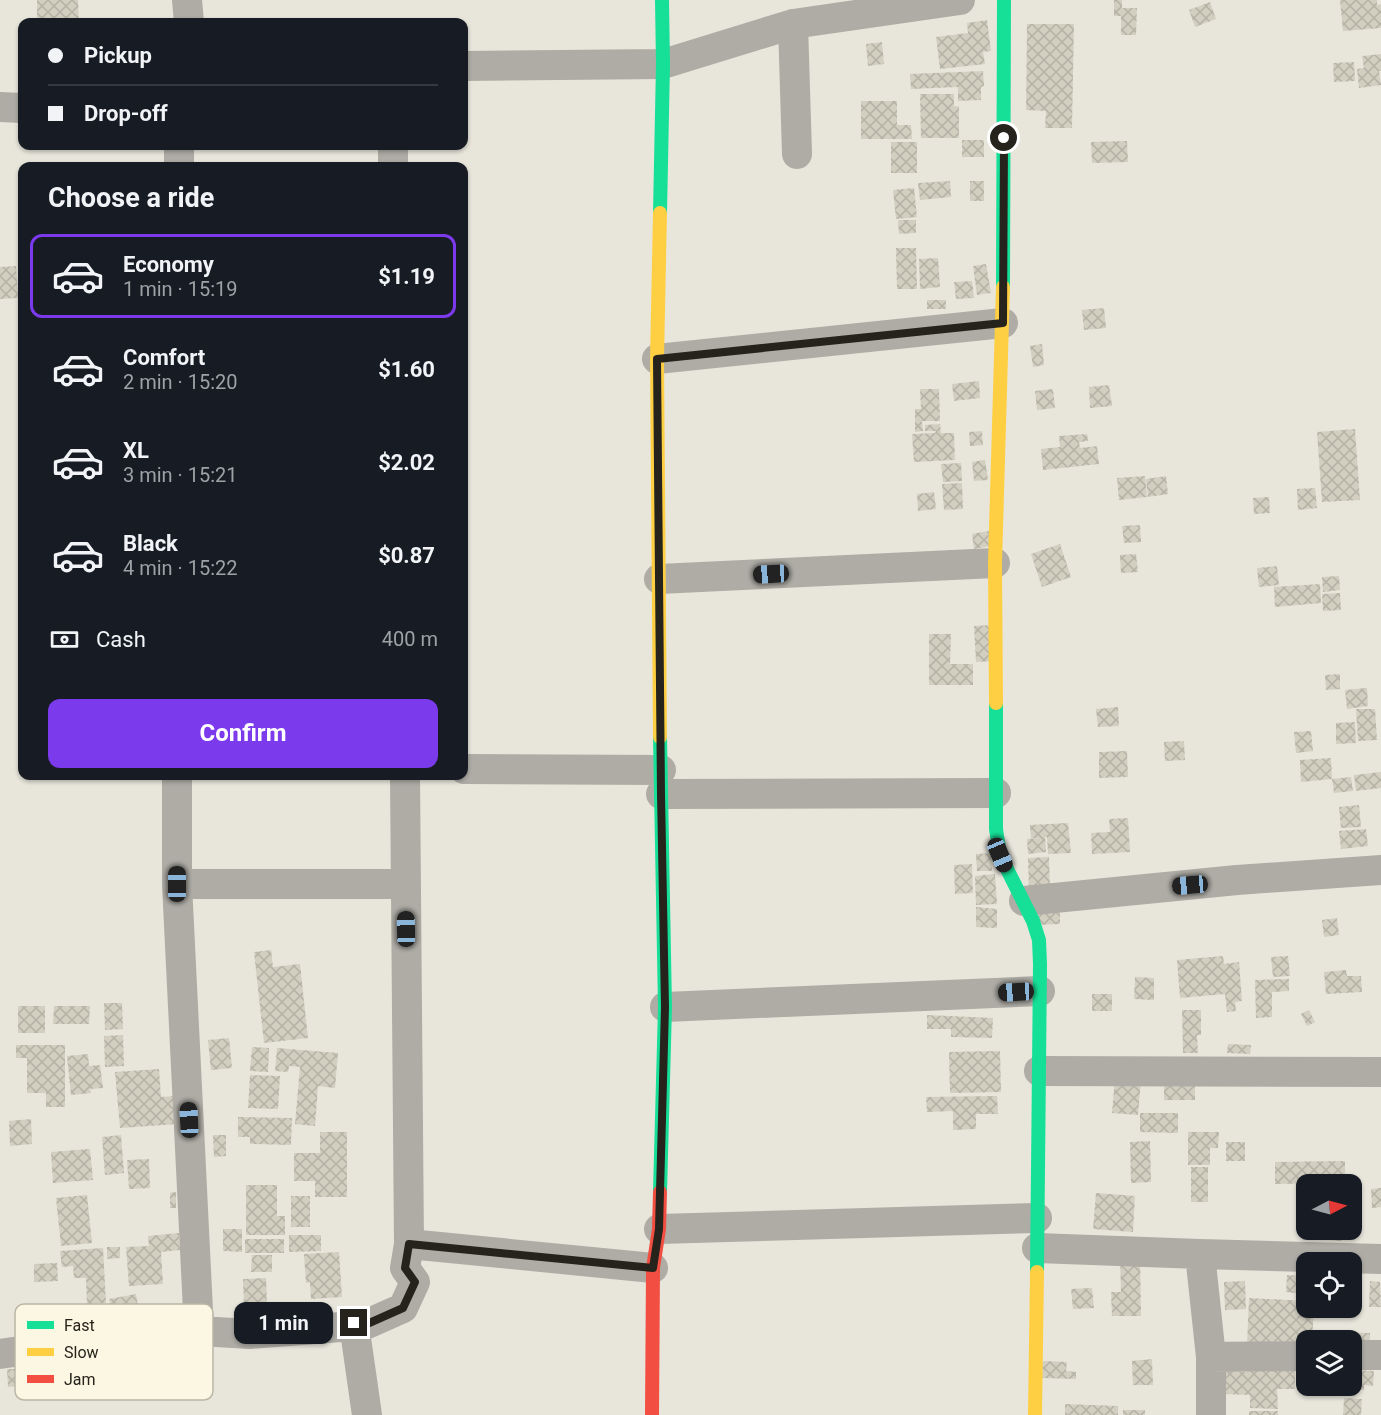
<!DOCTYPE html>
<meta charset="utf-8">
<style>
:root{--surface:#171b24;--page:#242831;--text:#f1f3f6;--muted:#9ea1a6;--line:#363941;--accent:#7c3aed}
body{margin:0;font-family:Roboto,sans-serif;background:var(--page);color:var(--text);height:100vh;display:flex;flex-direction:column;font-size:22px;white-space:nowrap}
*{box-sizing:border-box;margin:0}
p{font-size:20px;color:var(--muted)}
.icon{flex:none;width:33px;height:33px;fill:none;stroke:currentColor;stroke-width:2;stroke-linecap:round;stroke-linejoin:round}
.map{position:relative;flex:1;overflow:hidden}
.side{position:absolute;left:18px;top:162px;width:450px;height:618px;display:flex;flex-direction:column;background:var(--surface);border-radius:12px;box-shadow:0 2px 4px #0004}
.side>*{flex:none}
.top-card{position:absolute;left:18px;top:18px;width:450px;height:132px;border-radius:12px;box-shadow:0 2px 4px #0004;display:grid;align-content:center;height:132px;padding:0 30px;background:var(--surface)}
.needle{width:39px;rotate:84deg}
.controls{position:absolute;left:1296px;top:1174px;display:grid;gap:12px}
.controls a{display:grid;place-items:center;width:66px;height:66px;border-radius:12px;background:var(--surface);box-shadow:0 2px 4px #0004;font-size:30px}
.end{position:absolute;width:27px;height:27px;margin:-14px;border:8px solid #25231b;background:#fff;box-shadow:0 0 0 3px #fff}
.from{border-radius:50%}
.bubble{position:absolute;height:42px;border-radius:12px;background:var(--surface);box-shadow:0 2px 4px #0004;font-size:20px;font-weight:700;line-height:42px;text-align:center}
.car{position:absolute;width:18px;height:36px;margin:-18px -9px;border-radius:8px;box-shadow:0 0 4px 2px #0007;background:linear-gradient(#222 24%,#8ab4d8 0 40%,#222 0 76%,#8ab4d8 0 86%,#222 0)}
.top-card b{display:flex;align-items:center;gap:21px;height:57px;font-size:22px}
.top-card b+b{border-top:2px solid var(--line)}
.top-card i{width:15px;height:15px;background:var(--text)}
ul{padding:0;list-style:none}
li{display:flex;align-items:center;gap:18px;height:84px;margin:0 12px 9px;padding:0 18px;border:3px solid transparent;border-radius:12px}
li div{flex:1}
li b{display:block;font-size:22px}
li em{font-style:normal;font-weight:700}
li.active{border-color:var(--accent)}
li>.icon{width:54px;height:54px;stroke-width:1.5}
h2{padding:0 30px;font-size:27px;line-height:72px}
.pay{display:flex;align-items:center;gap:15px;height:66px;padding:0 30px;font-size:22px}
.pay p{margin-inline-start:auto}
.primary-button{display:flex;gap:12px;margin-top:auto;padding:12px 30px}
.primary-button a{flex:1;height:69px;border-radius:12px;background:var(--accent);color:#fff;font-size:24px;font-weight:700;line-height:69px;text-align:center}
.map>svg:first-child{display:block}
.building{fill:url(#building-cross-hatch)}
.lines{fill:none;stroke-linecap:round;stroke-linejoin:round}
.street{stroke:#aeaca5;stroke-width:30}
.fast{stroke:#16e098;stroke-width:14}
.slow{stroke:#ffcf43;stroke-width:14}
.jam{stroke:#f24e42;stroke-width:14}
.route{stroke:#25231b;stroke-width:8}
.key{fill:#fbf7e2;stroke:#bbb7a6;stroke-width:1.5}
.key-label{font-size:16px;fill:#25231b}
</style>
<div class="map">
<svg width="1381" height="1415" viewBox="0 0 1381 1415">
<defs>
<pattern id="building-cross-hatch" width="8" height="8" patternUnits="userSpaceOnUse" patternTransform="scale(1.5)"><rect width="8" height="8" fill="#d2cfc1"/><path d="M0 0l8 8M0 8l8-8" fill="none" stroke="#b4b1a5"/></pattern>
</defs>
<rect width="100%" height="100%" fill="#e8e6db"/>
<path class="building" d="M37,0h41l1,22h-42z
M1114,0h8v8h15l-1,27h-15v-19h-7z
M1340,0h37v5l4,-1v24l-38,3z
M1210,2l6,17 -21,8 -6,-17z
M987,20l4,31 -8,1 2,12 -45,5 -4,-32 32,-4 -1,-10z
M1027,24h47l-2,104h-27l1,-17 -20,-1z
M882,42l2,22 -16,2 -2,-22z
M1381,54v17h-2l2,14 -22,3 -2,-19 7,-1 -2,-12z
M1354,62l1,19 -21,1 -1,-19z
M983,71l1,15 -3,1v13l-23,1v-14l-47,2 -1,-15z
M920,94h34v12l5,1v31h-38z
M861,101h36v24h14l1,14h-51z
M962,140h22v17h-22z
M1127,141l1,21 -36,1 -1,-21z
M891,142h26v31h-26z
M950,181l1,16 -31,3 -2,-17z
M970,181h14v20h-14z
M914,188l3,29 -21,2 -3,-29z
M898,220h18v13l-17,1z
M896,248h20l1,41h-20z
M938,258l2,29 -20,2 -1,-30z
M986,264l5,29 -14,2 -4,-29z
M16,266l2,32 -18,1v-32z
M972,281l2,17 -18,1 -2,-17z
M927,300h19v9h-19z
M1104,308l2,20 -22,2 -2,-20z
M1042,344l2,21 -11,2 -3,-21z
M979,381l1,17 -26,3 -2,-17z
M1109,385l3,21 -22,2 -1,-21z
M920,389h19l1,32h-18l1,10 -8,1v-23h6z
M1053,389l2,19 -18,2 -2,-19z
M940,424l1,9h13l1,27 -41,2 -2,-28 23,-1 1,-2h-11v-6z
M1355,429l5,71 -38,2 -5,-70z
M982,431l1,14 -13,1 -1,-14z
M1087,434l1,7 -9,1 1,6 17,-2 2,18 -56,6 -2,-21 19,-2 -1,-11z
M985,460l3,20 -14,1 -2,-19z
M961,463l1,18 -19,1 -2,-18z
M1145,476l2,21 -28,3 -2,-22z
M1166,476l2,18 -20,3 -2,-18z
M962,483l1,26 -19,1 -2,-26z
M1315,488l2,20 -19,2 -1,-21z
M934,492l2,17 -18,2 -1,-17z
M1269,497l1,16 -16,1 -1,-16z
M1140,525l1,17 -17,1 -2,-17z
M989,531l2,15 -17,3 -2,-15z
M1060,544l11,33 -29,10 -11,-33z
M1136,554l2,18 -17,1 -1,-18z
M1277,566l2,19 -20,2 -2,-19z
M1339,576l1,14 -17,2 -1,-15z
M1320,584l1,19 -46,4 -1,-20z
M1340,593l1,17 -18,1 -1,-17z
M992,625l2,36 -18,1 -2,-36z
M929,634h22l-1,30h23v21h-44z
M1340,674v15l-14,1 -1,-15z
M1367,688l1,18 -21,3 -2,-19z
M1118,707l1,19 -21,1 -2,-18z
M1356,709h19l2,31 -19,1z
M1355,722l1,21 -20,1v-21z
M1311,731l2,20 -17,2 -2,-21z
M1184,741l1,19 -20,1 -1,-19z
M1127,751l1,26 -29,1v-26z
M1331,758l1,21 -31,3 -1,-22z
M1381,772v16l-25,3 -2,-16z
M1351,777l2,14 -19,2 -2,-14z
M1359,805l2,22 -20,1 -2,-21z
M1128,818l2,34 -38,2 -1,-21 19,-1 -1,-13z
M1068,823l3,30 -23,1 -1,-17h-2l1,15 -18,2 -1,-15 14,-1h-10l-1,-13z
M1366,829l2,17 -27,3 -2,-18z
M991,853l1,18h-15l-1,-17z
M1049,857l1,32 -21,1 -1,-32z
M972,864l1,29 -18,1 -1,-29z
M995,874l2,30 -21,1 -1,-29z
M1060,906v18l-23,1v-18z
M976,907l21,2v19l-21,-1z
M1337,918l2,17 -15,2 -2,-17z
M271,950l2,17 27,-3 8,74 -44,5 -10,-91z
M1223,956l1,8 15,-2 3,39 -7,1 1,9 -9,1 -2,-18 -45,4 -3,-38z
M1288,956l2,20 -17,1 -2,-20z
M1346,970l1,6h14l1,16 -36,2 -2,-22z
M1135,977l19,1v22l-20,-1z
M1289,979v12l-17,1v25l-16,1 -1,-38z
M1092,994h20v17h-20z
M104,1003h18l1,26 -18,1z
M18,1006h27v27h-27z
M54,1006h36l-1,18h-36z
M1182,1010h19v25h-4l1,18h-15z
M1309,1010l6,12 -8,4 -6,-12z
M927,1015l66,3 -1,20 -41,-1v-8h-24z
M123,1035l1,31 -19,1 -1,-31z
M229,1038l3,30 -21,2 -3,-30z
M1228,1044l23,1 -1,9 -23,-1z
M16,1045h49v62h-19v-14h-19v-35h-11z
M252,1047l17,1 -1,24 -18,-1z
M277,1048l61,5 -3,35 -17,-2 -3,40 -20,-2 5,-57 -11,-1 -1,6 -13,-1z
M1000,1051l1,41 -51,1 -1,-41z
M88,1054l1,12 11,-1 3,23 -13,1 1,4 -20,2 -4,-39z
M159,1069l2,28 15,-1 2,28 -58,4 -5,-56z
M250,1075l30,1 -2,33 -30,-1z
M1115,1078l26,2 -3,35 -26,-2z
M1164,1079h31v21h-31z
M997,1096l1,18h-22v15l-23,1v-19l-26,1 -1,-15z
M1140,1113h38v20l-38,-1z
M238,1117l54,1 -1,27 -41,-1v-7h-12z
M31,1119l1,25 -22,2 -1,-25z
M320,1132h27v65h-32v-16h-21v-28h26z
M1188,1132h31l-1,16h-8v17h-22z
M121,1135l3,38 -19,2 -3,-38z
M213,1135h13v21l-12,1z
M1150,1141l1,41 -20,1 -1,-41z
M1226,1142h19v19h-19z
M90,1149l3,31 -40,3 -2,-31z
M149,1159l1,29 -21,1 -2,-29z
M1345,1161v17h-7l1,5 -64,1v-22z
M1191,1167h17v35h-17z
M246,1185h31v31h8v19h-39z
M1381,1188v19l-9,1 -1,-19z
M176,1192v16h-6v-15z
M1096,1193l39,3 -2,36 -40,-3z
M87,1195l5,48 -31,3 -5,-48z
M291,1196h19v31h-19z
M223,1229h19v23l-19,-1z
M1330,1230h12v11l-13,-1z
M179,1233l1,17 -19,2 2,32 -34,2 -3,-39 23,-1 -1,-10z
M289,1235h32v16l-32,1z
M245,1239h39v14h-39z
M107,1247h13v11l-13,1z
M103,1248l3,55 -19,1 -1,-26h-12l-1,-12 -11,1 -2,-16z
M339,1252l3,45 -31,2 -1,-17 -4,1 -2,-29z
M252,1255h20v17h-21z
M1120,1256h20l1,60h-29l-1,-24h10z
M57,1263l1,18 -24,1v-18z
M1287,1275l19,1 -2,18 -18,-2z
M266,1278l1,27 -23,1 -1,-27z
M1245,1281l1,28 -21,1 -1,-28z
M1370,1281l10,1 1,25h-12z
M1092,1288l2,20 -21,1 -2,-20z
M136,1294l4,25 -27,4 -4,-24z
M1249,1298l57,3v7h8l-2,33h-6v7l-59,-3z
M1323,1332l47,1v18l-18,-10h-29z
M1152,1359l1,26h-20l-1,-24z
M1043,1361l24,1 -1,9 10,1v7l-34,-1z
M7,1369h18v17l-17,1z
M1247,1369l48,1v19h-18l1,20 -28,-1v-13l-26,-1v-23l23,1z
M1352,1370l22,1 -1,15 -9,-1v5l-24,-1v-3h12z
M1344,1398l18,1 -1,16h-18z
M1065,1404l53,2v9h-53z
M1123,1410h22v5h-22z
M1249,1411h29v4h-29z"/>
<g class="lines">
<path class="street" d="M187,0l2,22
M793,24l4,130
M464,66l199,-2 130,-40 167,-24
M0,107l22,1
M393,146v20
M179,166v-20
M657,359l346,-36
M659,579l336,-16
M464,769l197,1
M177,776v108l22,447
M661,794l335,-1
M177,884h228
M1024,901l213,-21 144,-10
M665,1007l375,-16
M1039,1071l342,1
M659,1229l378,-11
M409,1244l244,24
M1037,1248l163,6 181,5
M1200,1254l11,103v58
M354,1324l13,91
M0,1354l114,-16 85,-7 51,3 91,-7 13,-3h13l36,-16 12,-26 -10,-14 4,-24 -4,-468
M1352,1355h29
M1211,1357l95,-1"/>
<path class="fast" d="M660,213l3,-149 -1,-64
M1003,287l1,-287
M996,703v126l4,26 33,66 6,19 1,24 -3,308
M660,1192l5,-185 -5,-270"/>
<path class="slow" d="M660,213l-3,146 3,378
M996,703l-1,-140 8,-276
M1035,1415l2,-143"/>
<path class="jam" d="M652,1415l1,-147 6,-39 1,-37"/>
</g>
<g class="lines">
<path class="route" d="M354,1323l13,1 36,-16 12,-26 -10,-14 4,-24 244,24 6,-39 6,-222 -4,-213 -4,-435 346,-36 1,-185"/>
</g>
<rect x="15" y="1304" width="198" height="96" rx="9" class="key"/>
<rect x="27" y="1321" width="27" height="8" fill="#16e098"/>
<rect x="27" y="1348" width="27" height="8" fill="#ffcf43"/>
<rect x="27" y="1375" width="27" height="8" fill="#f24e42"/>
<g class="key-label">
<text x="64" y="1331">Fast</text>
<text x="64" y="1358">Slow</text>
<text x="64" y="1385">Jam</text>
</g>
</svg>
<div class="controls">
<a><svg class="needle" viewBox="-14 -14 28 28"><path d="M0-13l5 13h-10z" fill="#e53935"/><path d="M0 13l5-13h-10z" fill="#9ea1a6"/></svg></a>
<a><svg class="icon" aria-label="locate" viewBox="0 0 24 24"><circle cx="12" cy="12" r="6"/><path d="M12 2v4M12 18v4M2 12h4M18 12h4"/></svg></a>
<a><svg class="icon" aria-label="layers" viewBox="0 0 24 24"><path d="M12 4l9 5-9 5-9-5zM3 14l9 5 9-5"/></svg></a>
</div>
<i class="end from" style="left:1004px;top:138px"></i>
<i class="end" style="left:354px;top:1323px"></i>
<div class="bubble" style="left:234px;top:1302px;width:99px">1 min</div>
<i class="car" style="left:771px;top:574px;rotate:267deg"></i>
<i class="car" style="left:1000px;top:855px;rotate:157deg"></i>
<i class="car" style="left:177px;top:884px;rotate:0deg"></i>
<i class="car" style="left:1190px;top:885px;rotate:265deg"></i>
<i class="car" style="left:406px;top:929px;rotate:359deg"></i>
<i class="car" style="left:1016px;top:992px;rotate:267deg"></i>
<i class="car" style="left:189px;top:1120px;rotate:357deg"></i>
<div class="top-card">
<b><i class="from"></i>Pickup</b>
<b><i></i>Drop-off</b>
</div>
<section class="side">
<h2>Choose a ride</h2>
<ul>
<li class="active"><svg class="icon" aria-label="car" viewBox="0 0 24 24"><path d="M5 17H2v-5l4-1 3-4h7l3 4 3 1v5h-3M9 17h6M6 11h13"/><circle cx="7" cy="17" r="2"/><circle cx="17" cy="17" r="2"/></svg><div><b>Economy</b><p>1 min · 15:19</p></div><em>$1.19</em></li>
<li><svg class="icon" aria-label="car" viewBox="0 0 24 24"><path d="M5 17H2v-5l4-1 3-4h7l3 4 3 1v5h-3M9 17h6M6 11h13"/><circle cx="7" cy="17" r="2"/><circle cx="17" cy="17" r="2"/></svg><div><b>Comfort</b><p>2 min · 15:20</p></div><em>$1.60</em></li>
<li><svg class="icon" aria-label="car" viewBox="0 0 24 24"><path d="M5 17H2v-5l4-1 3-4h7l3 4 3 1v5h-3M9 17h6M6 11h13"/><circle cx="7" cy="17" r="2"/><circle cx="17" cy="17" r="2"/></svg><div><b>XL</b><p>3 min · 15:21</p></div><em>$2.02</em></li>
<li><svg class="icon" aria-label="car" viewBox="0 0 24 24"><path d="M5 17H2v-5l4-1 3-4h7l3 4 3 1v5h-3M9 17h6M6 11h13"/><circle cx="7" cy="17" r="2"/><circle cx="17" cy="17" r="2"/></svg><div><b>Black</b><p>4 min · 15:22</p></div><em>$0.87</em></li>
</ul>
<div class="pay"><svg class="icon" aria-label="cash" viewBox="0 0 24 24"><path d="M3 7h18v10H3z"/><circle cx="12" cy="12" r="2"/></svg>Cash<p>400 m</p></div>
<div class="primary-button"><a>Confirm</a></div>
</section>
</div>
